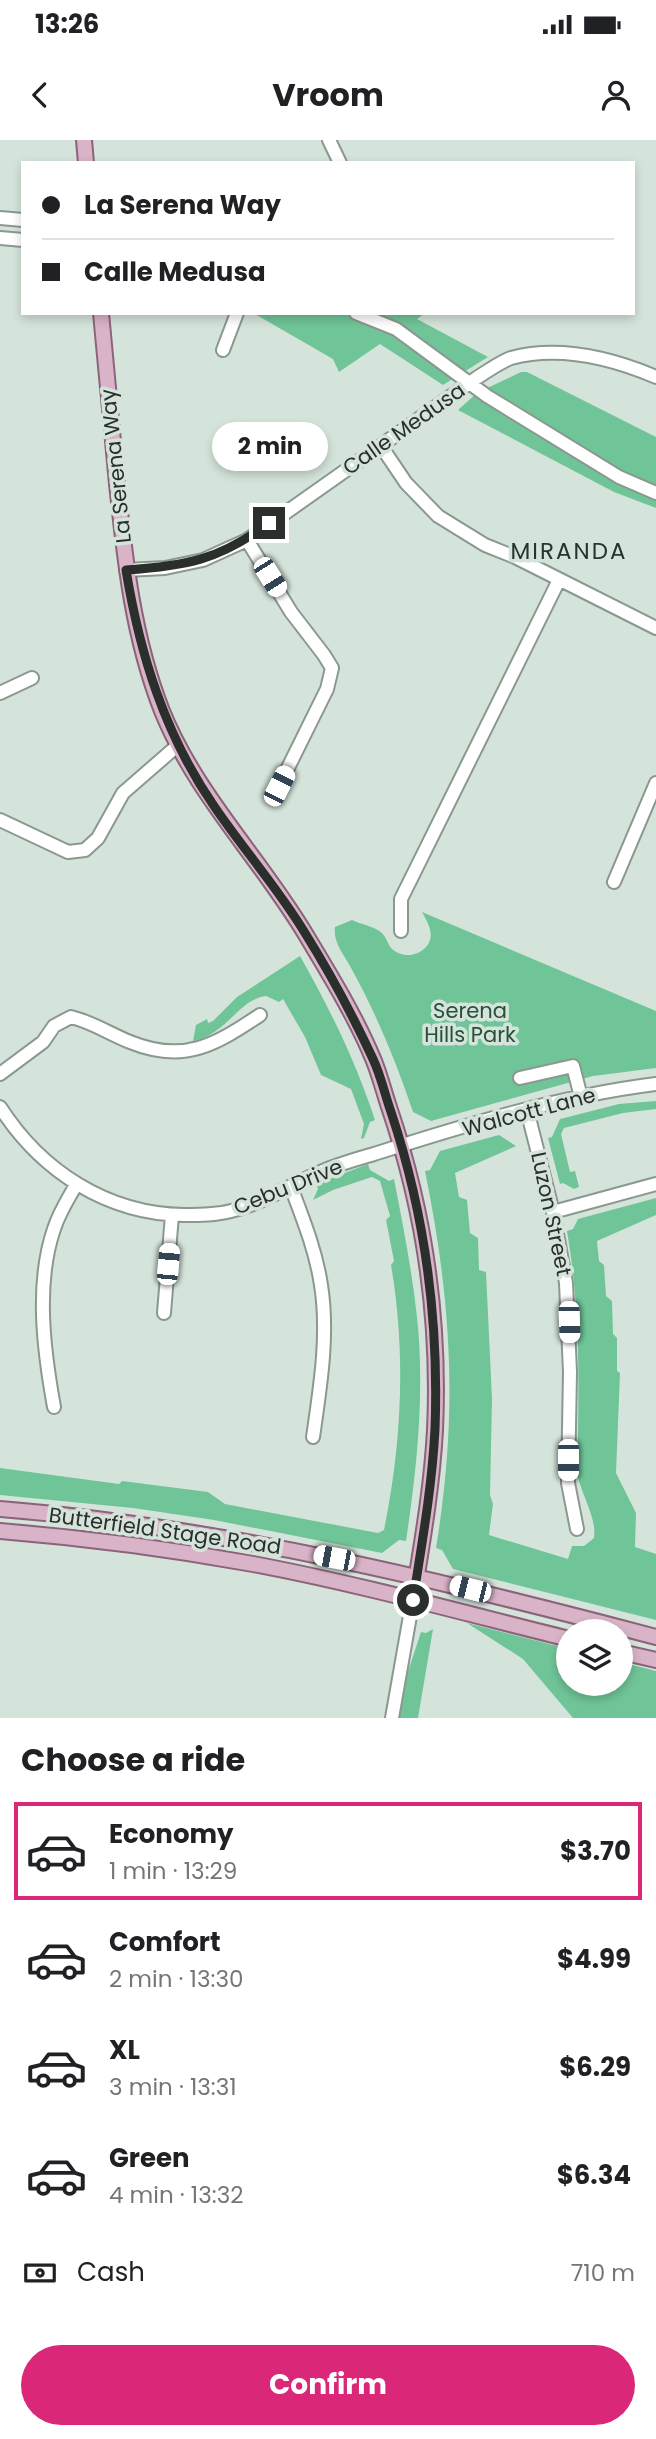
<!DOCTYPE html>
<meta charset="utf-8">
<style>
:root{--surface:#fff;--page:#f2f2f2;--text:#202124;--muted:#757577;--line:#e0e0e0;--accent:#db2777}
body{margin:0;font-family:Poppins,sans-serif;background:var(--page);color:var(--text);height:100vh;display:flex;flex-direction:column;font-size:26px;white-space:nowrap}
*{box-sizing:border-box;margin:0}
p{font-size:23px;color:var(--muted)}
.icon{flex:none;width:38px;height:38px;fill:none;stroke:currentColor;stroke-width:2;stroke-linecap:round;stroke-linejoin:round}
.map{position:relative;height:1578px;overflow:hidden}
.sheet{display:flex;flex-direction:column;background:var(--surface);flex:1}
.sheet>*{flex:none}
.banner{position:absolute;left:21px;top:21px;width:614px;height:154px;border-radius:0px;box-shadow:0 4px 10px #0003;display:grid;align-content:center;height:154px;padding:0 21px;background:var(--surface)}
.tools{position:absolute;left:556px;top:1479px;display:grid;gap:14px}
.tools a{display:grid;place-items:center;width:77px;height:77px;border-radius:50%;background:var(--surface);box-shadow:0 4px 10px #0003;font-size:35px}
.end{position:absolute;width:32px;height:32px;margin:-16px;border:9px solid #2a2f2c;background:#fff;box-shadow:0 0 0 4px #fff}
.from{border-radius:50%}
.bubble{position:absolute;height:49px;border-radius:24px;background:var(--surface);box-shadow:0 4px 10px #0003;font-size:23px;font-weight:700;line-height:49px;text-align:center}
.car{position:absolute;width:21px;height:42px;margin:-21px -10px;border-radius:9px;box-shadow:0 0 5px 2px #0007;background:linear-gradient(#fff 24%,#345 0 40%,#fff 0 76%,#345 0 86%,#fff 0)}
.banner b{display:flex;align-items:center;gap:24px;height:66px;font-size:26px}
.banner b+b{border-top:2px solid var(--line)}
.banner i{width:18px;height:18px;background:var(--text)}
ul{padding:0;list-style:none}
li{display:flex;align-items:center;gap:21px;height:98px;margin:0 14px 10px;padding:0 7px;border:4px solid transparent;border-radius:0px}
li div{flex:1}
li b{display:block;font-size:26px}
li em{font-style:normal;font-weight:700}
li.current{border-color:var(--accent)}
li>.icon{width:63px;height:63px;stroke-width:1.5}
h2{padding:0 21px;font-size:32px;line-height:84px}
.pay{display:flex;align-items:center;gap:18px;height:77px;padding:0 21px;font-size:26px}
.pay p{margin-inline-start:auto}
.action{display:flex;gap:14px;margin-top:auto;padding:14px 21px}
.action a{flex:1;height:80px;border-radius:42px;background:var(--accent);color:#fff;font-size:28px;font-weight:700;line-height:80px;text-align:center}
.status{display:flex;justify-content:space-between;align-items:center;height:49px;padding:0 35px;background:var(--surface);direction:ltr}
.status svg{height:19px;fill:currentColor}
header{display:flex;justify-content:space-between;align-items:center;height:91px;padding:0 21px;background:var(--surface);font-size:32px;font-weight:700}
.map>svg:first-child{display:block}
.green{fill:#70c598}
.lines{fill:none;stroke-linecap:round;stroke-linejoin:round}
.minor-casing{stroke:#8b9890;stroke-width:16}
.major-casing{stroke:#8b6479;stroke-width:18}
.minor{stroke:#fff;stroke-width:12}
.major{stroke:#d9b3c8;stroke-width:14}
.route{stroke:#2a2f2c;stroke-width:9}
.labels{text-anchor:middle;stroke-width:7;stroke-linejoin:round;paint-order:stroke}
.street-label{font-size:21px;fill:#2a2f2c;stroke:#d5e4db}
.park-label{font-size:21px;fill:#25513a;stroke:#d5e4db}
.neighbourhood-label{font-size:23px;letter-spacing:2px;fill:#28342d;stroke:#d5e4db}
</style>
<div class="status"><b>13:26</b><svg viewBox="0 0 49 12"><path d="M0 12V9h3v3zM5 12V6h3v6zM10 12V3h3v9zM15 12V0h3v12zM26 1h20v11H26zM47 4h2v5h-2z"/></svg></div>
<header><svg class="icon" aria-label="back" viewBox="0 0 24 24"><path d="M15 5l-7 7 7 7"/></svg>Vroom<svg class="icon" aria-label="person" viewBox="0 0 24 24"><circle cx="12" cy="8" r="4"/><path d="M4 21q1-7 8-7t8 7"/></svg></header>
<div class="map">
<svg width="656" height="1578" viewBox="0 0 656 1578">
<rect width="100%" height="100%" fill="#d5e4db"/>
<path class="green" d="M253,173h172l-8,6 71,38 -45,28 -63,-41 -41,28 -6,-13 -7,-4z
M521,232h6l129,65v71l-42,-16 -156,-82 19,-17z
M422,772l234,99v57l-63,8 -162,45 -18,-9c-17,-51 -37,-99 -63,-146 -7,-13 -17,-24 -15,-39l17,-7c8,4 24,7 30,13 4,4 6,11 9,15 10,10 26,9 35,-1 10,-11 2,-24 -4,-35z
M300,816c30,53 56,106 75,164l-5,2 -6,16 -3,1 3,-15 -13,-35 -30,-14 -16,-38 -22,-38 -4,3 -13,-6c-27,3 -40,39 -73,45l3,-16 11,-6 1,4 5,-2 24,-24z
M656,961v8l-33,4 -59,15 -3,6 9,38 5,-1 4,16 -5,2 -11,-6 -3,1 -12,-46 4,-1 8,-18 59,-15z
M499,995l17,11 -61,27 4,24 8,3 3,33 8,5 1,32 7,2 6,127 -2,96 3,9 -4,31 79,24 4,-13h12l10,-8c3,-20 -13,-44 -17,-65 2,-82 4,-162 -10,-242l6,-2 5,-10 78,-21v17l-59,26 2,20 5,4 2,31 6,5 1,33 4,4v33l3,2 -4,100 20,40 -1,34 21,7v66l-203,-51 -11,-19 -6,-2c22,-134 16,-244 -11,-377l5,-1 10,-19z
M368,1024l2,6 19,11 5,-2c9,46 18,92 23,138 8,74 0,151 -11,224l-7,-1 -17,13 -168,-33 -81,-12 -133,-13v-27l119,16 3,-3 86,11 17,12 153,29 6,-3c18,-88 22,-178 7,-265l3,-4 -8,-41 4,-4 -10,-35 -8,-4 -39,13 -20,10 5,-11 -2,-5z
M467,1483l102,26v35h52v-22l35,9v47h-83l-50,-59z
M433,1489l-15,89h-22l3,-19 22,-67 5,1z"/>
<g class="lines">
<g class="minor-casing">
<path id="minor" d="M329,0l11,23
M0,78l23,2
M0,98l23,2
M356,173l40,16 91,67 132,81 37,16
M223,210l14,-37
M381,306l25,37 32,33 47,29 30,12 141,71
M247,400l44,72 33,43 8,13 -5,21 -48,97
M126,430l39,-2 38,-8 44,-20 231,-163c10,-6 22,-15 33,-19 49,-13 100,0 145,19
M0,553l32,-15
M0,680l68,32 17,-2 13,-12 25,-45 54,-47
M614,742l42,-99
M401,791v-32l158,-319
M0,934l43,-32 11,-16 17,-9c21,5 39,17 59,25 54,22 85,3 130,-27
M520,938l53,-12 8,31
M0,967c41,64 107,107 184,108 16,0 32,0 47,-4 33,-8 61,-27 92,-40 16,-7 34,-12 51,-17 91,-29 186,-58 282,-70
M527,970l26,102 13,71 4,89 -2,111 9,46
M291,1047c12,32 25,64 30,98 8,50 -1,103 -8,152
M553,1072l103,-28
M164,1173l8,-98
M54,1267c-10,-55 -19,-123 0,-178 5,-16 14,-30 22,-44
M392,1578l21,-119"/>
</g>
<g class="major-casing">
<path id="major" d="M84,0l2,23
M101,173c5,57 11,114 16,171 8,77 16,153 45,227 34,84 98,147 144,224 24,40 50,82 68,126 6,15 10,31 15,46 35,103 51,214 46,323 -3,57 -13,113 -22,169
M0,1369c223,18 440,71 656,128
M0,1391c85,7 170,18 253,33 106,20 211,49 316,75
M621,1512l35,8"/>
</g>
<use href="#minor" class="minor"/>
<use href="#major" class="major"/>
</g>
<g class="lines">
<path class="route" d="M269,383c-50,37 -83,43 -143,47 14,85 39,165 88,236 29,43 64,82 91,127 25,40 48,83 68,126 8,17 12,36 18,53 34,102 48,210 44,317 -3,58 -13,114 -22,171"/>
</g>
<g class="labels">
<g class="street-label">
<text transform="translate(404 289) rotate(-35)" y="7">Calle Medusa</text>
<text transform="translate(116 326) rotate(-96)" y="7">La Serena Way</text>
<text transform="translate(529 972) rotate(-15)" y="7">Walcott Lane</text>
<text transform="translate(288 1047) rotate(-22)" y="7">Cebu Drive</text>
<text transform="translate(551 1074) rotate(78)" y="7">Luzon Street</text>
<text transform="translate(165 1391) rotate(8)" y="7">Butterfield Stage Road</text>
</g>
<g class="park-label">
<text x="470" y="878">Serena<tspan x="470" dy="24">Hills Park</tspan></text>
</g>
<g class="neighbourhood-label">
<text x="569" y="419">MIRANDA</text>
</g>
</g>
</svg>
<div class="tools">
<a><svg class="icon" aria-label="layers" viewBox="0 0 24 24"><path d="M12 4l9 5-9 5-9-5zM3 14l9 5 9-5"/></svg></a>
</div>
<i class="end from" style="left:413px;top:1460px"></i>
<i class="end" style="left:269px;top:383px"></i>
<div class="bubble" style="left:212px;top:282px;width:116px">2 min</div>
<i class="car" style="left:270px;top:437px;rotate:148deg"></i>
<i class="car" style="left:279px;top:646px;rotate:27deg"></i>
<i class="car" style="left:168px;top:1124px;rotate:5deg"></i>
<i class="car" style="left:569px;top:1182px;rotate:178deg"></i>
<i class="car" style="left:568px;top:1320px;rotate:180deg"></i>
<i class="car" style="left:334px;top:1418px;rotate:281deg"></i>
<i class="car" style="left:470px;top:1449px;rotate:284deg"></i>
<div class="banner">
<b><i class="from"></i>La Serena Way</b>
<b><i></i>Calle Medusa</b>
</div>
</div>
<section class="sheet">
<h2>Choose a ride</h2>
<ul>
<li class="current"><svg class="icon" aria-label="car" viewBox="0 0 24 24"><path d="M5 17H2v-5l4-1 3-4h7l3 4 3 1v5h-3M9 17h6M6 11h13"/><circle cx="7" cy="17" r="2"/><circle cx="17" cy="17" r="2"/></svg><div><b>Economy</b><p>1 min · 13:29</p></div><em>$3.70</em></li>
<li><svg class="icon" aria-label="car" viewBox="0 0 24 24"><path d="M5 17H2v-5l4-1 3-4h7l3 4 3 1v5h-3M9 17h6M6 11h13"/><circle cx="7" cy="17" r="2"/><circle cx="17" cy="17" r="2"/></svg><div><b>Comfort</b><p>2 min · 13:30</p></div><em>$4.99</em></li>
<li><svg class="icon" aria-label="car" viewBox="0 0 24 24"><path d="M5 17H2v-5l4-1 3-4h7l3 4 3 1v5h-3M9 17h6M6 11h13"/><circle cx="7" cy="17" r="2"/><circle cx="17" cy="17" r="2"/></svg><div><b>XL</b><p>3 min · 13:31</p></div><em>$6.29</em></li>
<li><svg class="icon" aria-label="car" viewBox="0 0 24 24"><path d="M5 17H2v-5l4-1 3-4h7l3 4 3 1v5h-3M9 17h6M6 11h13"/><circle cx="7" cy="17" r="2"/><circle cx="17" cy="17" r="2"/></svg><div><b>Green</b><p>4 min · 13:32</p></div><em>$6.34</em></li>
</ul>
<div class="pay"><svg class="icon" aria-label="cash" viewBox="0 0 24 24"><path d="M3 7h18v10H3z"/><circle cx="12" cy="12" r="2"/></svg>Cash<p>710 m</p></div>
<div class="action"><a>Confirm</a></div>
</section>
